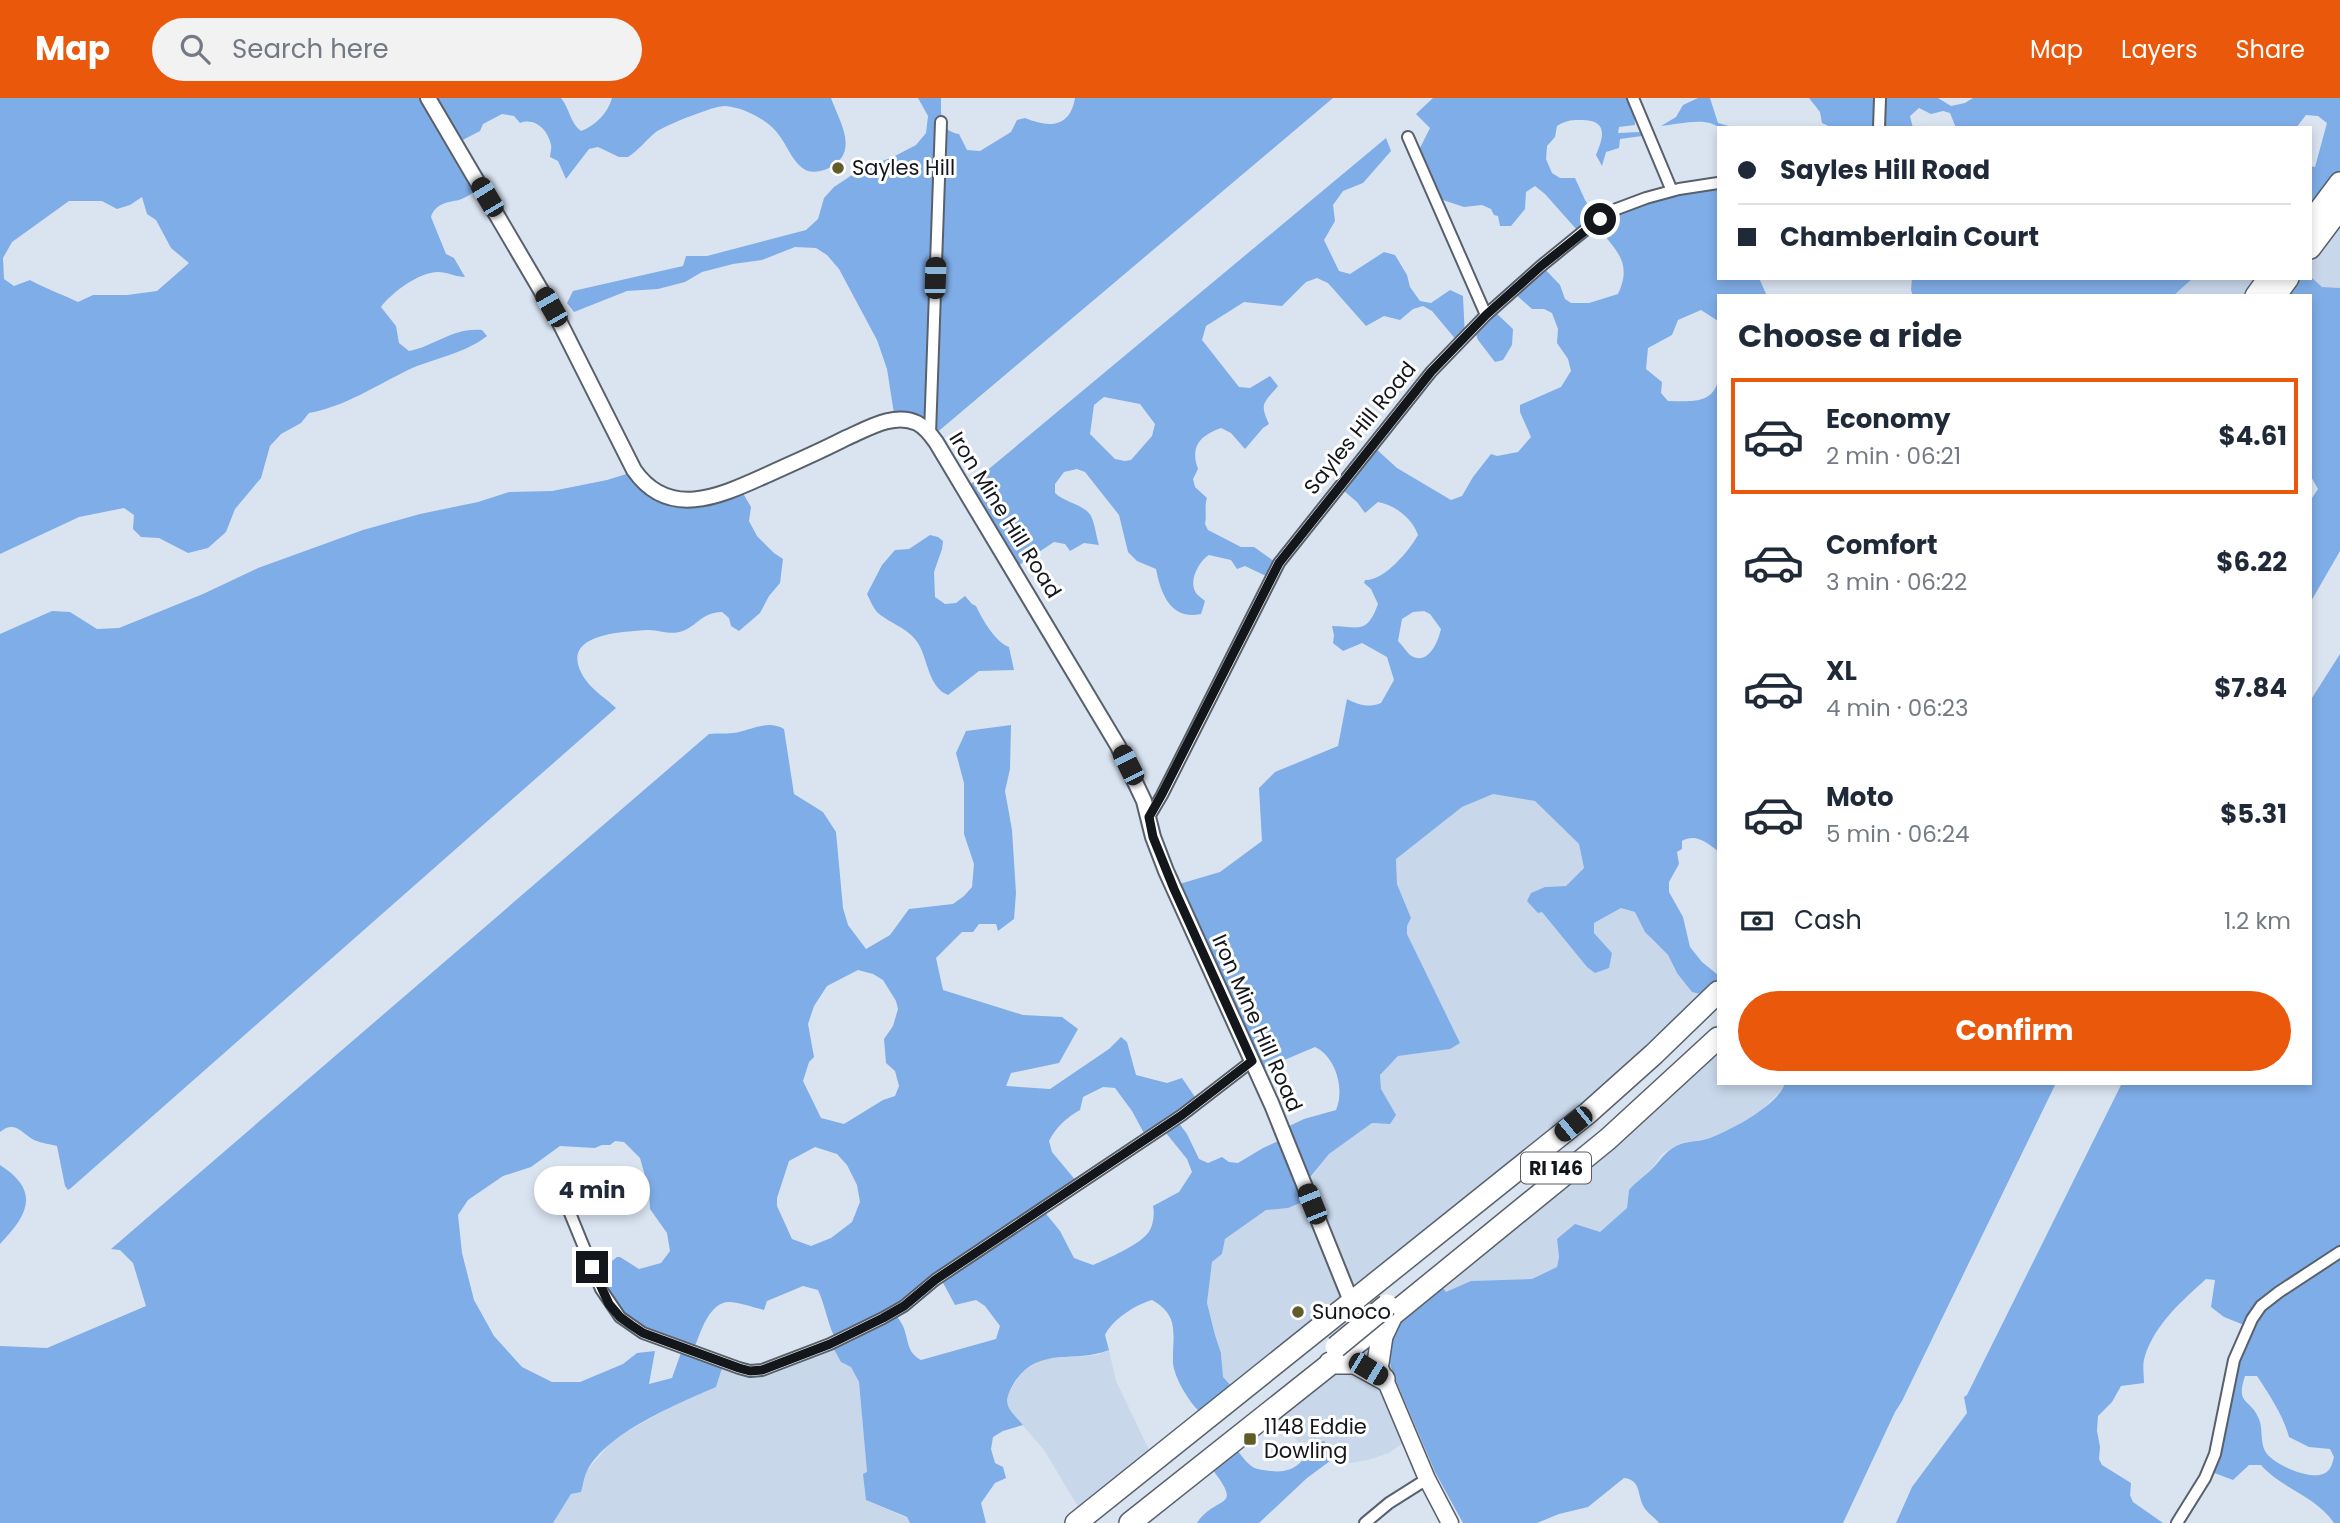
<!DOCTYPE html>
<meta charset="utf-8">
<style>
:root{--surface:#fff;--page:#f2f2f3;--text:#1f2937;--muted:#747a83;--line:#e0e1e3;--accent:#ea580c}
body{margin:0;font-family:Poppins,sans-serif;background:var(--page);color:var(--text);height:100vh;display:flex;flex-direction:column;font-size:26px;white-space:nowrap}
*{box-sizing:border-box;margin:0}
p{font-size:23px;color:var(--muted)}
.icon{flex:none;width:38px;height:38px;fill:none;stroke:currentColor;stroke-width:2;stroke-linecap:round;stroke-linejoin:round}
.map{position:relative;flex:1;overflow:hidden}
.sheet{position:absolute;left:1717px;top:196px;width:595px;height:791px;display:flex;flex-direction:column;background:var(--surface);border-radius:0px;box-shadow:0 4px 10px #0003}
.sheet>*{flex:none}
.hud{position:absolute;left:1717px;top:28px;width:595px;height:154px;border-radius:0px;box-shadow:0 4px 10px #0003;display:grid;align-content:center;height:154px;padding:0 21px;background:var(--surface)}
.end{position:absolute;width:32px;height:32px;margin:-16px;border:9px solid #13161a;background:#fff;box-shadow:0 0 0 4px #fff}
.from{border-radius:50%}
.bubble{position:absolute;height:49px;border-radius:24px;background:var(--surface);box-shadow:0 4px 10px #0003;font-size:23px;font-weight:700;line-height:49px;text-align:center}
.car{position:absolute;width:21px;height:42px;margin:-21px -10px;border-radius:9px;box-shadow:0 0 5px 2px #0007;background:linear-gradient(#222 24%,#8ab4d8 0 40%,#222 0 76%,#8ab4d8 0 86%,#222 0)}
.hud b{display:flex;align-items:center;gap:24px;height:66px;font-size:26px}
.hud b+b{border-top:2px solid var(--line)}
.hud i{width:18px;height:18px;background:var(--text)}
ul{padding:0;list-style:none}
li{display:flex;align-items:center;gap:21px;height:116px;margin:0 14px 10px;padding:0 7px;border:4px solid transparent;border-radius:0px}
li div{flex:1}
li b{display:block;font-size:26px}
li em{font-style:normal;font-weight:700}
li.selected{border-color:var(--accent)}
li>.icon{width:63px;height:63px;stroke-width:1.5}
h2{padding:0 21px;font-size:32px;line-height:84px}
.pay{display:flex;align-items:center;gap:18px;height:77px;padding:0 21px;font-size:26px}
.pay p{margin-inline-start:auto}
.action{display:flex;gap:14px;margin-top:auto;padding:14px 21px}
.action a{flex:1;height:80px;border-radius:42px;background:var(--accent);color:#fff;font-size:28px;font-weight:700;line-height:80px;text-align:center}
header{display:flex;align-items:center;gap:42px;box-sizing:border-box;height:98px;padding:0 35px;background:var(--accent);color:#fff}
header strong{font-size:33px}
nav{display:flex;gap:38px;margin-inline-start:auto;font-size:24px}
.search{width:490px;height:63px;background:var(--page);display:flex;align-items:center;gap:18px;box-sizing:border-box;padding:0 24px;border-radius:38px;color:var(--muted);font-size:26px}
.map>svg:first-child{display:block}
.built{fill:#c8d7ea}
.forest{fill:#7fade7;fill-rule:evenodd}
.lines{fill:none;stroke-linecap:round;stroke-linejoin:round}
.minor-casing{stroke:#58606b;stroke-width:14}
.tertiary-casing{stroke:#58606b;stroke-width:18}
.secondary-casing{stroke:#58606b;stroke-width:19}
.motorway-casing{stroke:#58606b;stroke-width:24}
.minor{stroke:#fff;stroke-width:10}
.tertiary{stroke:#fff;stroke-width:14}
.secondary{stroke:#fff;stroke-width:16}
.motorway{stroke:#fff;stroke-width:21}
.motorway-bridge-casing{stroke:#58606b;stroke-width:24;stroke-linecap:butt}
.motorway-bridge{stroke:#fff;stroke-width:21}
.route{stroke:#13161a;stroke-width:9}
.poi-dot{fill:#615d29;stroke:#fff;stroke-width:2.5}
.labels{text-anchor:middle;stroke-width:6;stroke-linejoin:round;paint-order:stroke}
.shield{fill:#fff;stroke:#5a5c5f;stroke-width:2}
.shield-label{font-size:19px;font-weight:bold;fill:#13161a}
.poi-label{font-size:21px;fill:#13161a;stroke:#fff;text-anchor:start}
.street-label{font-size:21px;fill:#13161a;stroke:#fff}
</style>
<header>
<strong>Map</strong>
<div class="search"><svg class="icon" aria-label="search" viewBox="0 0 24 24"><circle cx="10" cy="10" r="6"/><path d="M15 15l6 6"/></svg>Search here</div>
<nav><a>Map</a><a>Layers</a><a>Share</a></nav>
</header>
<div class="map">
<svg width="2340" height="1425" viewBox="0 0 2340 1425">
<rect width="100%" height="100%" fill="#dae4f1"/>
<path class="built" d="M2340,125v65l-18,-1 -12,-11v-14z
M2193,180h72l-13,18h-79z
M1493,696l42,7 44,43 5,24 -18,18 -21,1 -14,6 11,19 45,55 25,-14 -18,-20v-10l27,-15 14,4 16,27 17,16 9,18 36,24 -479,392 -11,-12 -2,-24 -6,-18 -8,-32 5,-41 10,-8 3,-15 41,-29 22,-2 41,-54 43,-31 18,1 5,-9 -14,-26 -1,-14 18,-19 52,-7 8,-10 -51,-105v-8l4,-8 -14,-34 -1,-26 66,-51z
M1718,943v42h67l-2,5 -21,22 -31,19 -26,11 -26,4 -17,10 -11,16 -22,20 -2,18 -27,24 -43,7 2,18 -2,10 -25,12 -61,2 -25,12 -8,-11z
M1365,1243l10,21 28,81 -14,10 -21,7 -18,3 -20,-2 -6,-19h-26l-24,-29z
M830,1244l21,25 8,15 8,90 -1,28 41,18 3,5h-357l18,-29 10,-2 6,-21 27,-32 62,-35 40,-17 8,-25 42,6z
M1109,1252l7,31 34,71 -70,58 -36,-60 -37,-43 1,-13 14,-22 21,-13 55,-4z"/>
<path class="forest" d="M0,0h561c9,11 9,25 20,33 14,-5 27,-18 31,-33h219c9,25 29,54 -2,70 -6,3 -15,5 -21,3 -13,-5 -20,-23 -27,-33 -10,-17 -36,-30 -55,-32 -11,-1 -60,19 -70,26 -10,8 -17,18 -28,25h-9l-21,-10 -9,2 -23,30 -8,-18 -8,-4c0,-1 2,-11 1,-12 -3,-15 -16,-28 -31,-22l-6,-7 -12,-2 -19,10 -3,7 -23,12 22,46c-6,3 -13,9 -20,11 -12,2 -24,4 -28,17l15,37 8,4 11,19c-9,0 -18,-5 -27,-5 -19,0 -47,21 -57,35l15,19 3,17 10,8c26,-5 44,-24 73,-21l5,6c-23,18 -53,22 -79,34 -31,15 -64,37 -99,43l-8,10 -20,11 -11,12 -9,32 -26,31 -9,23 -18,16 -20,5 -29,-15 -18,-1 -8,-8 1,-14 -10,-7 -45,9 -79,37zM142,99l5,17 9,6 15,28 18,15 -32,28 -30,4h-34l-15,7c-16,-8 -32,-13 -48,-22l-16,6 -10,-7 -1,-21 9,-16 57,-41h33l15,8 13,-4z
M918,0h23c0,16 -2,33 18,36l8,16 13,1 31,-19 6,-12 8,-2c24,10 45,10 50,-20h258l-399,337 -39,-15 -8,-51 -10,-29 -38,-71 -12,-14 -11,-7 -21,-1 -33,13 -29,4 -31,8 -17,10 -27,7 -31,2 -53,21 -7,-9 6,-12 110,-25 3,-10h21l99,-26 12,-11 6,-21 10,-11 27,-18 32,-12 23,-12 10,-12 2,-17z
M1433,0h200l2,27 -16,2 -1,6 22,-1 2,4 -22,3 -1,9 -13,4 -4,14 -6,-11c9,-21 11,-36 -17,-35 -9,0 -14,1 -22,6l-2,11 -8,9 -1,13 6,14 8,5h15l10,22 11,18 122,-36v-24v120h41l8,18h-49v25l-17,-11 -23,10 -6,15 -24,13 -2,21 16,13 -1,11 7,8c21,0 44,4 50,-20v470c-11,-8 -22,-18 -36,-10v8l-5,3 2,12 -10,18v10l14,25 7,30 12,15 16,13v19l-5,3 -21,-5 -15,-19 -9,-18 -23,-23 -10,-20 -14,-4 -27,15v10l18,20 -3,15 -14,5 -8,-6 -45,-55 -4,1 -11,-12 4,-8 14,-6 21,-1 18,-18 -5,-24 -44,-43 -42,-7 -31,13 -66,52 1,25 14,34 -4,8v8l53,109 -10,6 -52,7 -18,19 1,14 15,26 -6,9 -18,-1 -43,31 -22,27v19l-19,8 -22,2 -41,29 -3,15 -10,8 -5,41 8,32 6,18 2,24 11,12 -35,22c-10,-9 -25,-34 -26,-48 -1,-27 8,-47 -21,-63 -17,5 -39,19 -47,35l4,15c-35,14 -71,-5 -95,33 -13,22 -6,25 9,42l-20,6 -10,6 -2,12 4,14 8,4 3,11 -11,5 -14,20 5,20h-76l-3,-6 -41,-17 -3,-26 4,-2 -8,-90 -8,-15 -10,-5 -11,-20 4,-6c-7,-15 -9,-31 -16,-46l-15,-4 -36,15 -3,9c-11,-3 -23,-7 -34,-8 -21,-1 -30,32 -36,47l30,13 -8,25c-39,17 -110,46 -129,84 -3,6 -4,15 -6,21l-10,2 -18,29h-553v-177l47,2 99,-42 -13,-43 -13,-13 -9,-1 598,-515c8,-1 16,0 24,-1 17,-2 34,-14 51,-4l10,65 29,18 13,20 7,76 5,17 18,24 24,-14 19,-26 44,-5 11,-8 8,-9 2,-23 -10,-30v-51l-8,-30 10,-22 45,-6 -1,44 -5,22 7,39 4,63 -2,26 -16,12 -2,-7h-17l-6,8h-11l-26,26 7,32 80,25 39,2 16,12 -19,34 -48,10 -5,13 44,3 59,-40 12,-12 6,5 9,33 31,8 15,-5 15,22 -22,18 12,16 12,25 9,4 14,-6 7,5 9,1 25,-15 20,-9v-10l21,-10 32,-9c9,-21 0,-53 -21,-63l-57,24 -82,-186 44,-13 42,-31 -3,-53 16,-16 63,-26 9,-47c12,6 21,9 34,4l13,-23 -7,-23 -25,-14 -19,8 -10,-8 1,-8 -2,-9c28,1 35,8 46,-22l-7,-15 -7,-6 1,-3c19,1 44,-29 53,-45 -6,-17 -23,-30 -40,-33l-13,11 -8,-11 -19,-16 36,-39 23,21 54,32 11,-4 11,-19 18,-23 6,2 21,-4 13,-15 -11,-25v-7l41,-18 10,-16 -3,-12 -11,-16 1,-14 -6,-16 -8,-4h-12l-19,-17 29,-26 18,19 5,14 6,4h18l29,-9c16,-34 -5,-45 -22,-70l-19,6 -32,-36 -10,-8 -9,6 -1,17 -14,17h-11l-2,-10 -4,-1 -3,-6 -9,-4 -18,2 -27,-9 -20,-44 13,-26 -14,-14zM1424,513l6,3 11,15c-3,13 -13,38 -31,26 -4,-4 -8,-10 -12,-14l4,-22 11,-7zM858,872l15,4 10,6 13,21 2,8 -5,17 -9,13 2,24 9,8 4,15 -4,10 -12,4 -39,24 -23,-6 -18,-37 6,-19 5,-5 -6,-33 6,-18 13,-20zM1103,989l12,1 17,23 13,24 17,-7 25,31 5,13 -13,20 -26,14c2,8 0,21 -5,27 -9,12 -41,26 -55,32l-19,-7 -14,-27 -17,-21 34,-28 -25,-30 -3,-11c7,-14 17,-23 31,-31l3,-13zM615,1043l9,1 16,16 9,32 1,19 17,24 3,18 -9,12 -22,6 -19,-12h-3l-22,18 30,45 58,27 -11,31 -23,6 6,-33 -18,2 -14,11 -43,18h-28l-30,-15 -28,-31 -20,-36 -12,-47 -4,-38 10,-15 35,-24 28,-9 29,-21 35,2 7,-3h8zM815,1049l22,7 10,11 10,20 3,17 -8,20 -21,16 -20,8 -19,-7 -15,-33v-8l12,-37zM941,1181l14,26 21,-5 9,6 15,20 -4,13 -75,21c-15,-8 -12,-20 -18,-34 -3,-6 -7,-11 -10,-16z
M1698,0h12l8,25 18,5h-17c-13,-12 -42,-3 -58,-2l15,-9 7,-12z
M1809,0h129l13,8 14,-3 8,-5h367v80l-30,35v-47l5,1 12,-44 -9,-7 -12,-1 -10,13h-340l-6,-15 -7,-2 -12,3 -12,-6 -9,8 3,12h-80l-11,-5 -2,-11z
M1386,40l5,13 -28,32 -20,8 -10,14 2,16 -11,19 15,31 11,3 34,-22 11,3 12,20 3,12 10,14 11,2 19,-13 13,6 2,42 -8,3 -25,-30 -9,-5 -10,3 -13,11 -16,-4 -18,10 -38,-43 -11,-5 -11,4 -24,24 -38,-4 -38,24 -4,14 37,47 11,1 20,-12 8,10c-14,17 -19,17 -9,38l-6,4 -18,21 -14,-16 -10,-5c-22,8 -31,19 -23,41l-5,10 2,8 12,11c-3,9 0,16 -2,26l3,6 33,17h13l21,15 -9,14 -21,-10 -8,3 -6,-9 -22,-5c-10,6 -21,26 -13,38 0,1 8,7 9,8l-4,13c-30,6 -40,-19 -45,-45l-19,-8 -9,-9 -9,-37 -34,-43 -8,-3 -13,3 -9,12v9c10,10 29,11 36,23 4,8 5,20 8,29l-15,-2 -14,8 -5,-7 -11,-2 -39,26 -49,-80zM1104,299l36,7 15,20 -3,12 -21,24 -6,1 -10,-2 -25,-25 4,-29z
M2310,178l12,11 18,1v263l-30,52v-102l8,-12 -8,-14v-179h-23l13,-18h10z
M1912,180h281l-20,18h-260l-2,-6z
M1494,213l19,18 -1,16 -9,15 -8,2 -17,-22 -4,-11z
M636,373l43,28 62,-9 10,17 -2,14 8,15 17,17 9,6 -3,24 -11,13 -9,17 -21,18 -8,-5 -2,-8 -7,-6c-23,1 -25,16 -43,20 -11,3 -22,-3 -32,-2 -30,2 -91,5 -62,49 8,12 22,20 31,29l-545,480 -3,2 -3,-4 -8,-40c-7,-2 -16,-3 -23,-6 -13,-7 -19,-20 -34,-8v-498l52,-23 18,1 27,17 22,-1 84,-34 55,-26 105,-38 57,-16 58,-12 31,-10 43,-1 55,-11z
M930,437l8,2 5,4 -1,8 -8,23 1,25 10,7 11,-1 9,-7 7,8 4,2c6,13 20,37 33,41l5,23 -35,1 -31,24c-20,-8 -20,-36 -30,-52 -10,-15 -27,-19 -40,-30 -5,-5 -8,-13 -11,-19l15,-29 13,-15 14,-1z
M2340,556v869h-6c-18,-27 -52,-34 -73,-58h-12l-16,15 -24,-9 11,-46 29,-98 -25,-10 -13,-10 4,-27 -9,-1c-24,22 -51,45 -61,77 -3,8 -1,19 -1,27l-23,3 -9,16 -14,14 -1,15 3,16 -1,12 3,6 29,18 -1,12 3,7 30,21h-267l16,-36 55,-74 -3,-16 3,-2 155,-312h188v-382zM2245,1278h12c13,20 26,39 32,61l20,10 21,2 4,8c-2,7 -3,14 -11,17 -14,6 -51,-10 -58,-23 -5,-10 -2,-22 -6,-32 -8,-21 -24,-13 -14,-43z
M1785,985h271l-154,318 -7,11 -52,111h-184c-4,-5 -9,-8 -13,-13 -10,-12 -3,-30 -22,-32l-36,29 -29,7 -22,9h-74l-28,-51 -42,-98 -5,-18 2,-28 48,-46 8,10 25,-11 61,-2 25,-12 2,-10 -2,-18 18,-15 25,8 27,-24 2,-18c6,-7 13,-12 20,-18 10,-9 14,-19 27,-26 9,-5 21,-4 31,-7 22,-8 71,-33 78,-56z
M0,1067c41,26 28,50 0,79z
M1324,1343l7,9 -1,11 -23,17 -48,45h-62c20,-30 49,-11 12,-58l26,-17c5,5 9,12 15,17 6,5 13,5 21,6 20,3 36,-8 39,-29z"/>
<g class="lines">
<g class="minor-casing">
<path id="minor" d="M1633,0l39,93
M1879,30l1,-30
M1408,39l78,178
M930,336l11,-312
M1149,719l13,-22 117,-232 152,-191 55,-57 55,-49 59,-48 14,-8 32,-12 33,-9 39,-6
M565,1103l36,88 19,28 23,16 96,35 11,3 12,-1 68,-26 53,-26 21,-12 31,-26 247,-165 70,-54
M1365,1425l24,-20 38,-24
M2177,1425l28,-45 10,-24 19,-94 18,-41 9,-13 18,-14 61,-40"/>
</g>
<g class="tertiary-casing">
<path id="tertiary" d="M428,0l131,223 75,149c36,52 90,24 135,4 26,-12 52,-23 77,-36 21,-9 48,-26 71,-15 8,4 14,12 19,19l182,304 26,55 9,36 13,34 106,234 91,226"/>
</g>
<g class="secondary-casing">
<path id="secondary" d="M1381,1272l46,109 23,44"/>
</g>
<g class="motorway-casing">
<path id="motorway" d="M2310,125l30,-40
M2310,150l30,-40
M2256,198l13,-18
M2275,198l13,-18
M1330,1265h25l29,16
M1378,1265l4,-27 10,-21
M1076,1425l512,-410 66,-59 64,-62
M1130,1425l262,-208 216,-176 110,-101"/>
</g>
<use href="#minor" class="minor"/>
<use href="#tertiary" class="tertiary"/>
<use href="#secondary" class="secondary"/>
<use href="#motorway" class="motorway"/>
<g class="motorway-bridge-casing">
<path id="motorway-bridge" d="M1336,1249l51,-42"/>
</g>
<use href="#motorway-bridge" class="motorway-bridge"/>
</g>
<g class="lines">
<path class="route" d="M592,1169l17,37 11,13 11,8 12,8 96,35 11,3 12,-1 68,-26 53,-26 21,-12 31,-26 247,-165 70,-54 -78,-172 -21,-52 -4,-20 13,-23 117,-231 152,-191 55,-57 55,-49 59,-47"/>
</g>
<g class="poi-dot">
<circle cx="838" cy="70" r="7"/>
<circle cx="1298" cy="1214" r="7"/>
<rect x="1243" y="1334" width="14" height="14" rx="3.5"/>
</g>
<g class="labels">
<rect class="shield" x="1521" y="1054.5" width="70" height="31" rx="5"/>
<g class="shield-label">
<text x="1556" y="1077">RI 146</text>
</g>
<g class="poi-label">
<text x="852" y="77">Sayles Hill</text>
<text x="1312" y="1221">Sunoco</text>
<text x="1264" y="1336">1148 Eddie<tspan x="1264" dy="24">Dowling</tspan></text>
</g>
<g class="street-label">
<text transform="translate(1360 330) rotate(-51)" y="7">Sayles Hill Road</text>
<text transform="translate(1005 417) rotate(58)" y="7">Iron Mine Hill Road</text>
<text transform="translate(1257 925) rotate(66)" y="7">Iron Mine Hill Road</text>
</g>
</g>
</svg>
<i class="end from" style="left:1600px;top:121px"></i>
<i class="end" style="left:592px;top:1169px"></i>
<div class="bubble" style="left:534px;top:1068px;width:116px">4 min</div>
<i class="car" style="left:487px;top:99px;rotate:329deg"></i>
<i class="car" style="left:935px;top:180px;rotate:2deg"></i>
<i class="car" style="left:551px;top:209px;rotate:330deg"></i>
<i class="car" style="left:1128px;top:667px;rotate:333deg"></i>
<i class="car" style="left:1573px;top:1026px;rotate:231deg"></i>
<i class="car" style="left:1312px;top:1106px;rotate:338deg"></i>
<i class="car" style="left:1368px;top:1271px;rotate:121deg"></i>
<div class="hud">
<b><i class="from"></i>Sayles Hill Road</b>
<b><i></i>Chamberlain Court</b>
</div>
<section class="sheet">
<h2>Choose a ride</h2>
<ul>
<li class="selected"><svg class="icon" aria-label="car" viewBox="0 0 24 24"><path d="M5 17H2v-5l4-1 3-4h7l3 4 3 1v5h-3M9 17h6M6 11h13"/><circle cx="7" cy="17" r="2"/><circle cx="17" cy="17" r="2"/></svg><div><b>Economy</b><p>2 min · 06:21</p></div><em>$4.61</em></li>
<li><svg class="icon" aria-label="car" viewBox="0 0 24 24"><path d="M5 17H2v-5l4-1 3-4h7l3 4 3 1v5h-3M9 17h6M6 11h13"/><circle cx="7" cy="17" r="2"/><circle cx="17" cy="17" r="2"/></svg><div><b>Comfort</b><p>3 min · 06:22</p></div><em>$6.22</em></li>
<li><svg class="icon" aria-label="car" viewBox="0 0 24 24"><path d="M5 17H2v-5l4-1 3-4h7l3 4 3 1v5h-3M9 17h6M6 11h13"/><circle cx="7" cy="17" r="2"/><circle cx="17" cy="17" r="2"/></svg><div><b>XL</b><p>4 min · 06:23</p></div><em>$7.84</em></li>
<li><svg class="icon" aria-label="car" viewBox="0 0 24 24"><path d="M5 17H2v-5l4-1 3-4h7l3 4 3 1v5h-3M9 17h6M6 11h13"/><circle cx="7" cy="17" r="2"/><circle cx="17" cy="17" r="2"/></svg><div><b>Moto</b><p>5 min · 06:24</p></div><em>$5.31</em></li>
</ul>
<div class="pay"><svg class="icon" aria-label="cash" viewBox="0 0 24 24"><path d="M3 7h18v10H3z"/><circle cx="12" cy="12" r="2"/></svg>Cash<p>1.2 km</p></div>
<div class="action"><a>Confirm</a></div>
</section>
</div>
